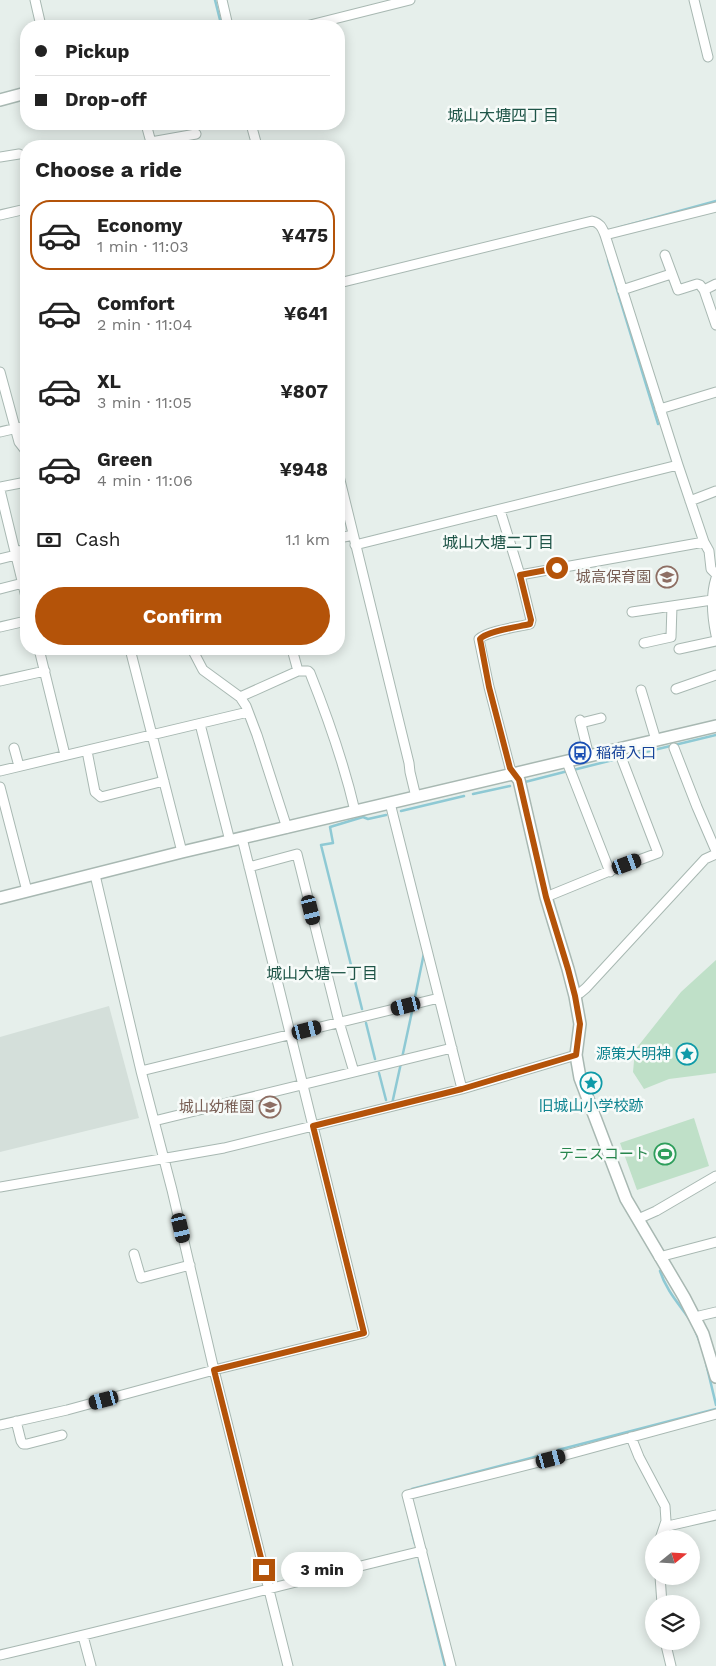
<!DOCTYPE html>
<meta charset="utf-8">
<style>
:root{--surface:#fff;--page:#f2f2f2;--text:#222;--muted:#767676;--line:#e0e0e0;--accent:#b45309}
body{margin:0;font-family:"Work Sans","Noto Sans JP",sans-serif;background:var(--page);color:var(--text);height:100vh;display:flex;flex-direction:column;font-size:19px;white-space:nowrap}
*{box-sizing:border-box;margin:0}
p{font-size:16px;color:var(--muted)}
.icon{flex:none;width:28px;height:28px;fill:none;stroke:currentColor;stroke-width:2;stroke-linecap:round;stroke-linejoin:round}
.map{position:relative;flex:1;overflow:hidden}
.side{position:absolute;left:20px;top:140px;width:325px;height:515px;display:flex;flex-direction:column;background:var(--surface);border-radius:20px;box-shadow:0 2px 12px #0003}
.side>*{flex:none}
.hud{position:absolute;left:20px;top:20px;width:325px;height:110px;border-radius:20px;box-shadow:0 2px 12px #0003;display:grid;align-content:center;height:110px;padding:0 15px;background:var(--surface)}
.needle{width:32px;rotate:72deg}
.buttons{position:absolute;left:645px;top:1530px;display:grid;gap:10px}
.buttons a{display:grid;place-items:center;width:55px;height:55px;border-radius:50%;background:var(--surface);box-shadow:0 2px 12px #0003;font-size:25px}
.end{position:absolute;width:22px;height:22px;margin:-11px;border:6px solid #b45309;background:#fff;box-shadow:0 0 0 2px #fff}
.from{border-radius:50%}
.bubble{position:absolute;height:35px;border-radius:18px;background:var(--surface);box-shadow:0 2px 12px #0003;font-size:16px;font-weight:700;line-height:35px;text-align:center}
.car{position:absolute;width:15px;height:30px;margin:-15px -8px;border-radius:6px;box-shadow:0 0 4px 1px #0007;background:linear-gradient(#222 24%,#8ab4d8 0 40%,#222 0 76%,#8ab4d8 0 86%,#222 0)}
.hud b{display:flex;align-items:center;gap:18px;height:48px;font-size:19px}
.hud b+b{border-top:1px solid var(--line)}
.hud i{width:12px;height:12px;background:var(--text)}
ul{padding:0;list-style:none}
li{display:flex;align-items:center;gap:15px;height:70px;margin:0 10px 8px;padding:0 5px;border:2px solid transparent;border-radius:20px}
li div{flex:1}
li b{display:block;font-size:19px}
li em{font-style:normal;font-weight:700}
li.current{border-color:var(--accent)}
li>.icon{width:45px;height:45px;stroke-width:1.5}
h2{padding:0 15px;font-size:22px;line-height:60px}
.pay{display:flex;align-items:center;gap:12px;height:55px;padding:0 15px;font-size:19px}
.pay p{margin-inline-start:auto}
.cta{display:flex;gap:10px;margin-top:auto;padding:10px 15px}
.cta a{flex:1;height:58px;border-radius:30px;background:var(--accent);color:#fff;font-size:20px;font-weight:700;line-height:58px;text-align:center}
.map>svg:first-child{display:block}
.built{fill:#d4dfda}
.green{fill:#bfe0c8}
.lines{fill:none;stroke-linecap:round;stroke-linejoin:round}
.stream{stroke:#8ec9d4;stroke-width:2.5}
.minor-casing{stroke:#a8b8b2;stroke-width:11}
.tertiary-casing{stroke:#a8b8b2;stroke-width:14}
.minor{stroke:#fff;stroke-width:9}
.tertiary{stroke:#fff;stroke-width:11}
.route{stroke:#b45309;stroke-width:6}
.labels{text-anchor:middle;stroke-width:5;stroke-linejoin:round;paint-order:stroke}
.education-label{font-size:15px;fill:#785e54;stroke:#f7fbf9;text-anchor:end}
.transit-label{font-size:15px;fill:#164399;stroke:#f7fbf9;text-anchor:start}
.culture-label{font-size:15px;fill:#0d838f;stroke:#f7fbf9;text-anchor:end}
.leisure-label{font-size:15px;fill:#27864d;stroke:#f7fbf9;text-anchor:end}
.neighbourhood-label{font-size:16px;fill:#1f5548;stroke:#f7fbf9}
</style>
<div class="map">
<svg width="716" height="1666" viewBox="0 0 716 1666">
<rect width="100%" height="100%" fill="#e6efeb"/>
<path class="built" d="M109,1006l30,112 -139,34v-115z"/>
<path class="green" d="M716,960v113l-47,6 -25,10 -11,-17 2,-22 46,-58z
M694,1118l15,48 -72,24 -17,-47z"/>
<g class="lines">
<path class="stream" d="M215,0l5,20
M621,227l95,-26
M608,260l50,164
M629,756l87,-21
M573,770l40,-10
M525,782l43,-11
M473,794l37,-8
M401,811l63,-15
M414,1002l10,-49
M362,1009l-41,-164 12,-2 -3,-16 33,-10 5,2 18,-4
M366,1023l9,36
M402,1058l11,-51
M379,1073l7,27
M392,1104l9,-41
M660,1271c6,19 19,33 30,49
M695,1330l6,15
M706,1363l10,42
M558,1450l158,-41
M412,1489l134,-35
M411,1529l4,15
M419,1560l26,106"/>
<g class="minor-casing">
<path id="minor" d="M35,0l6,26
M222,0l6,26
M694,0l14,57
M306,26l104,-26
M146,124l6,22
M251,124l6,22
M151,142l45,-8
M0,157l19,-3
M0,215l26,-6
M605,235l111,-28
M665,255l13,35 19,-6 3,1 4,5
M339,283l253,-62c8,2 10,6 13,14l73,230 26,77 5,9 2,18 5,5
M716,284l-12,6 12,35
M622,290l49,-16
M0,372l19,70 7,9
M660,409l56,-17
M0,432l26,-6
M339,476l70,287 1,9 6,25
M0,487l26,-5
M0,490l26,107
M690,501l26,-10
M500,510l20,65 11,45 -1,4c-13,3 -43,7 -51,15l10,48 21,81 4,6
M339,538l14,-3
M355,545l323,-80
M15,552l11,-3
M0,559l16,-4
M520,575l184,-33
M716,578c-6,19 -4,38 0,57
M0,589l23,-6
M632,612l80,-12
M0,627l26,-6
M644,643l27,-6 1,-31
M39,649l26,106
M130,649l52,203
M192,649l11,21 37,27 6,9 11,29 30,93
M292,649l6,22
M679,649l37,-8
M0,681l45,-10
M676,689l40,-14
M641,690l15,50
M240,697l58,-26h10l2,2c18,45 34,91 45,138
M580,720l9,36
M581,723l20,-5
M200,724l30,117
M14,748l5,18
M674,748l23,59 19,44
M87,751l8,41 6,5 63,-16
M567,762l43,110
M0,771l248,-59
M0,787l27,104
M390,803l72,286
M249,867l48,-13 42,168 15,50
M95,875l46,196 31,119 42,180 74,296
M546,897l66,-27 46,-17 -40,-104
M575,996l5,-3 6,-5 119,-129 11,-5
M141,1071l298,-73
M154,1121l298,-73
M0,1187l224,-39 238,-59 114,-34
M638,1219l18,-8 60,-35
M134,1254l7,24 49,-13
M659,1257l57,-15
M695,1317l21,-5
M16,1421l5,20 2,3h4l35,-9
M0,1425l67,-15 147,-40 150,-37 -122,-495
M631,1437l8,20 26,49 1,15 -6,18
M663,1530l5,-4 48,-11
M660,1576l2,28
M83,1636l8,30
M665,1641l6,25
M0,1655c141,-33 281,-70 422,-104
M451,1666l-44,-171 144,-36 165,-45"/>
</g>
<g class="tertiary-casing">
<path id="tertiary" d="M0,100l26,-7
M514,774l5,6 27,117 22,72 7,27 5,28 -4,31 4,23 46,121 58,98 19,37 13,43
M0,898l182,-46 534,-126"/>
</g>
<use href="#minor" class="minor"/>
<use href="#tertiary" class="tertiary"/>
</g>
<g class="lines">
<path class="route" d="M264,1570l-50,-200 150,-37 -51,-207 149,-37 114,-34 4,-31 -5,-28 -7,-27 -22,-72 -27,-117 -9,-12 -21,-81 -9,-48c7,-8 38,-12 50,-15l1,-4 -11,-45 37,-7"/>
</g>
<defs>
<g id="school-ring" transform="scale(1.125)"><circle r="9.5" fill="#f7fbf9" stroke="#8d6e63" stroke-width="1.5"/><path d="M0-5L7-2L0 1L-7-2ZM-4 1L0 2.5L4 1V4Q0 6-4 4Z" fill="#8d6e63"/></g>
<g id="bus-ring" transform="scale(1.125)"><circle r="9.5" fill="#f7fbf9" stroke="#1a4fb4" stroke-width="1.5"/><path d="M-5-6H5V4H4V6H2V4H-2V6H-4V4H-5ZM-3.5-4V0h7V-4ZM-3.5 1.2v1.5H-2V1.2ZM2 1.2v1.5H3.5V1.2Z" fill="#1a4fb4"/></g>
<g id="sight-ring" transform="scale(1.125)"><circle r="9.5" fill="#f7fbf9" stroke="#0f9aa8" stroke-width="1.5"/><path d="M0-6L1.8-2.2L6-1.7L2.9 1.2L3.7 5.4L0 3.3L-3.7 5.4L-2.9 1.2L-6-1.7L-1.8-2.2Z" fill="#0f9aa8"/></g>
<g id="stadium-ring" transform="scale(1.125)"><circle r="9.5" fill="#f7fbf9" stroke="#2e9e5b" stroke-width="1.5"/><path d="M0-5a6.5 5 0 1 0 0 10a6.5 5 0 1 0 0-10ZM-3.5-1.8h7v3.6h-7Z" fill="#2e9e5b"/></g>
</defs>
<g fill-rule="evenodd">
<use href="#school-ring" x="667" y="577"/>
<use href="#bus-ring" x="580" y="753"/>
<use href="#sight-ring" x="687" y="1054"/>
<use href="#sight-ring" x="591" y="1083"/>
<use href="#school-ring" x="270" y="1107"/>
<use href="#stadium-ring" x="665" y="1154"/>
</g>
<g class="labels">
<g class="education-label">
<text x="651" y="582">城高保育園</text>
<text x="254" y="1112">城山幼稚園</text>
</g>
<g class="transit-label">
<text x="596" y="758">稲荷入口</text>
</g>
<g class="culture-label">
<text x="671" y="1059">源策大明神</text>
<text x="591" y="1111" text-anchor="middle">旧城山小学校跡</text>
</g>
<g class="leisure-label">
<text x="649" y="1159">テニスコート</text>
</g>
<g class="neighbourhood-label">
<text x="503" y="121">城山大塘四丁目</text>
<text x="498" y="548">城山大塘二丁目</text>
<text x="322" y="979">城山大塘一丁目</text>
</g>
</g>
</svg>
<div class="buttons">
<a><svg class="needle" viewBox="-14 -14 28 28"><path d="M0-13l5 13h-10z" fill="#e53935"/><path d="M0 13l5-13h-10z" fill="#767676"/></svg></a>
<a><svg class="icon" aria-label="layers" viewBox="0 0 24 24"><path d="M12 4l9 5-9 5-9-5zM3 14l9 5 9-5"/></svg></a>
</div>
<i class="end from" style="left:557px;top:568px"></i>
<i class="end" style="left:264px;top:1570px"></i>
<div class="bubble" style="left:281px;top:1552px;width:82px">3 min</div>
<i class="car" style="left:627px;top:864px;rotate:70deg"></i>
<i class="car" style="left:311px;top:910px;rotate:166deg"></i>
<i class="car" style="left:406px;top:1006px;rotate:256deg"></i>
<i class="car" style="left:307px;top:1030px;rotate:76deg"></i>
<i class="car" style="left:181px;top:1228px;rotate:167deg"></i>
<i class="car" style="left:104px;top:1400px;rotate:255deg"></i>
<i class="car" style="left:551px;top:1459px;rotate:75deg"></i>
<div class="hud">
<b><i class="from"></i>Pickup</b>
<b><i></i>Drop-off</b>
</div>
<section class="side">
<h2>Choose a ride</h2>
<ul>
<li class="current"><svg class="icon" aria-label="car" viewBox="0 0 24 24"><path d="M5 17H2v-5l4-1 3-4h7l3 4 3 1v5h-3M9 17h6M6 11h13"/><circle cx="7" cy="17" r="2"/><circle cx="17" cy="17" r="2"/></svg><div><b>Economy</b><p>1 min · 11:03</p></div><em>¥475</em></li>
<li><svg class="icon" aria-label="car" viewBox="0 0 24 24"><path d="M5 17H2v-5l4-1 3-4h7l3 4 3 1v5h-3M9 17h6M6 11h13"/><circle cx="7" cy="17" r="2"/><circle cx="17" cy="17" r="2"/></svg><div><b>Comfort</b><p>2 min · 11:04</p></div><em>¥641</em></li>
<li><svg class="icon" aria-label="car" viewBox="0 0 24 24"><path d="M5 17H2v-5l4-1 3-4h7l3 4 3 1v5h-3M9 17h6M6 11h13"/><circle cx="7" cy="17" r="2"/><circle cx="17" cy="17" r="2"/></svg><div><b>XL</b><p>3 min · 11:05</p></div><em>¥807</em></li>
<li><svg class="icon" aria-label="car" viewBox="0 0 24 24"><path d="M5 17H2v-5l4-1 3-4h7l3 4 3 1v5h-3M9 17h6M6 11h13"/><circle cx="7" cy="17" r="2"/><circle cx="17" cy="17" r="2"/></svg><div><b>Green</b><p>4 min · 11:06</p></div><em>¥948</em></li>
</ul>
<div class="pay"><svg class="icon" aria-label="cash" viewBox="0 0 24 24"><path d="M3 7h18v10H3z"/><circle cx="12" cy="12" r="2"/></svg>Cash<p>1.1 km</p></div>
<div class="cta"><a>Confirm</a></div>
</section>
</div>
